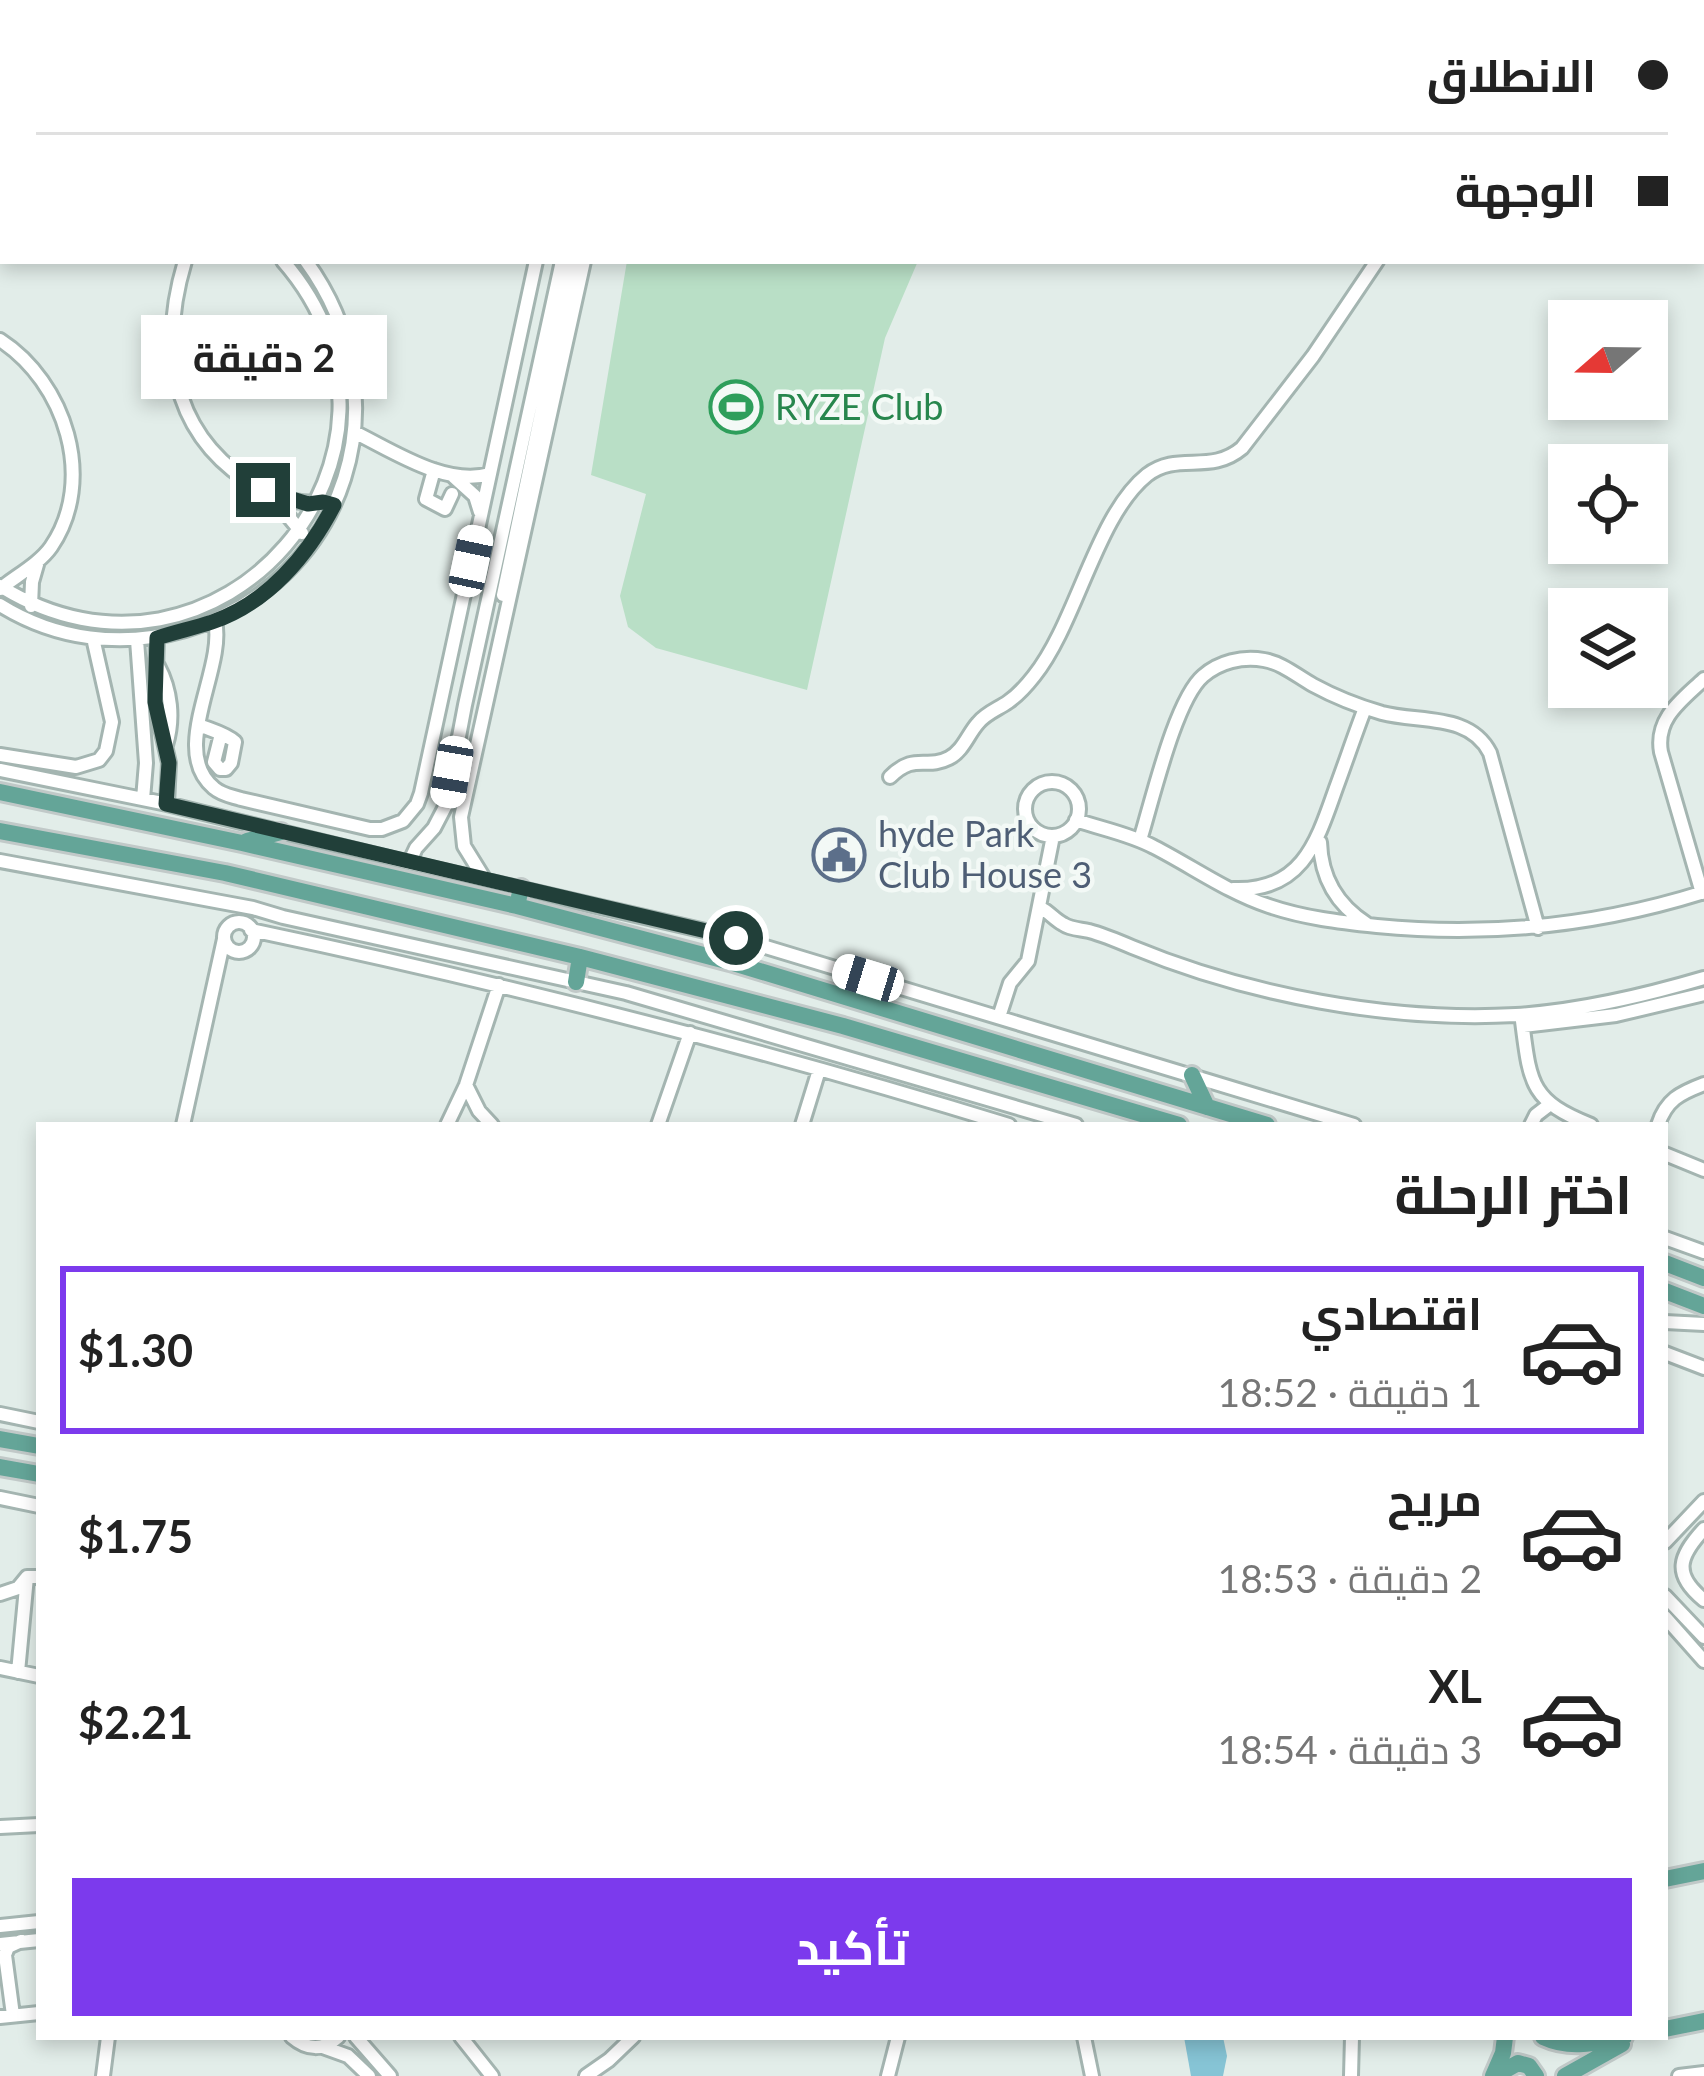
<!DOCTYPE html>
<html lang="ar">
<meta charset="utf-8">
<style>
:root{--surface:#fff;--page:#f6f6f6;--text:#222;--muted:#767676;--line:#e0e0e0;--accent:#7c3aed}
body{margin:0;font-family:Lato,Cairo,sans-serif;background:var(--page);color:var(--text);direction:rtl;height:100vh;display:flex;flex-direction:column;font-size:45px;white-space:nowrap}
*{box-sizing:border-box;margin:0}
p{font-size:39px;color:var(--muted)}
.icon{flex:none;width:66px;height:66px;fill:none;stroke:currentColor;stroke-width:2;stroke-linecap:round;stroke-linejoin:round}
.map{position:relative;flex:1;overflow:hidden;direction:ltr}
.panel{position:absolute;left:36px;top:1122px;width:1632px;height:918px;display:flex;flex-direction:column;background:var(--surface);border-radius:0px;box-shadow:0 6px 18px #0003;direction:rtl}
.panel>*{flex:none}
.guide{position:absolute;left:0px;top:0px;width:1704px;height:264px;box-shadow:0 6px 18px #0003;direction:rtl;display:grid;align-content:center;height:264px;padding:0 36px;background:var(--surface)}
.needle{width:78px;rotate:250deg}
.buttons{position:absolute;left:1548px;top:300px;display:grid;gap:24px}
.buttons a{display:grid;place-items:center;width:120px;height:120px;border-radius:0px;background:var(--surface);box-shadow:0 6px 18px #0003;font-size:60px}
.end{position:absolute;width:54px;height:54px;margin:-27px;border:15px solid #213f39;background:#fff;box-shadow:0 0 0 6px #fff}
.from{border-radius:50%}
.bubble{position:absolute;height:84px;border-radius:0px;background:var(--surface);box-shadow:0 6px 18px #0003;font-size:39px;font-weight:700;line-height:84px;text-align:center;direction:rtl}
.car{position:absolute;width:36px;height:72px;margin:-36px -18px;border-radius:15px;box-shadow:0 0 9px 3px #0007;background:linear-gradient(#fff 24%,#345 0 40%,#fff 0 76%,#345 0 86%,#fff 0)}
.guide b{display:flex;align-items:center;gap:42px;height:114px;font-size:45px}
.guide b+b{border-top:3px solid var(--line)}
.guide i{width:30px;height:30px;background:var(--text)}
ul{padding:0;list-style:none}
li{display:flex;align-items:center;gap:36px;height:168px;margin:0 24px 18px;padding:0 12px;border:6px solid transparent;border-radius:0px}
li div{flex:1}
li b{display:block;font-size:45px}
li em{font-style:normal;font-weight:700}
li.current{border-color:var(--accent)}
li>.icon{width:108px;height:108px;stroke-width:1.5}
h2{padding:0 36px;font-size:54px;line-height:144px}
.cta{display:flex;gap:24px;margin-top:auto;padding:24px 36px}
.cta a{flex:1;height:138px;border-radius:0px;background:var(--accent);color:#fff;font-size:48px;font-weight:700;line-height:138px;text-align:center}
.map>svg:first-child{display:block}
.green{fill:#b9dfc6}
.water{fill:#86c4d5}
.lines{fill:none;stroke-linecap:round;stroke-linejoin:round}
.minor-casing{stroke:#a4b5b1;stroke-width:18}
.major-casing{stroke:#c1c9c8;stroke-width:22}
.minor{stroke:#fff;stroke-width:12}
.major{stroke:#64a598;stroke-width:16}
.route{stroke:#213f39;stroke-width:15}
.labels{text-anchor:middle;stroke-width:9;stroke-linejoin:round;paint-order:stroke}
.leisure-label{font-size:36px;fill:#27864d;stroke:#f3f9f6;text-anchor:start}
.service-label{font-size:36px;fill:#4e5e75;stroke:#f3f9f6;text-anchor:start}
</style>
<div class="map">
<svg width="1704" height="2076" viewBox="0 0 1704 2076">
<rect width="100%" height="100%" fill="#e2ede9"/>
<path class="green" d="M671,0h367l6,3h-374z
M627,261h291l-33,77 -78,352 -151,-42 -28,-21 -8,-31 26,-102 -55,-19z"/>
<path class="water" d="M1184,2037h39l4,19 -4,20h-32z"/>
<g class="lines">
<g class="minor-casing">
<path id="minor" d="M1052,0l5,3
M1085,0l6,3
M610,3v-3
M622,3v-3
M632,3l1,-3
M1565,3l9,-3
M0,8h3
M0,126l3,-7
M0,135l3,2
M0,176l3,5
M0,204l3,-2
M0,224l3,-2
M185,261c-25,83 -16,167 61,219 20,13 48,25 71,22
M0,340c65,42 97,140 51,207 -12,17 -35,29 -51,42
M354,432c39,19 92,55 136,42
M434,470l-8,29 19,10 7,-15
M454,477l21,19 5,16
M275,495l5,11 22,27
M0,586c218,136 449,-135 283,-325
M503,595l70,-334
M0,605c56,35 122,43 185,25 164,-47 220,-234 121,-369
M31,606l1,-24 6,-21
M215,621c11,48 -47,129 -1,167 8,7 18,8 27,11l129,30h12l21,-8 14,-17 4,-11 115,-532
M157,638l-2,64 14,61 -2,41
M137,640l9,123 -3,36
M158,666c13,24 16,53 8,79
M199,725c11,5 26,8 36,17l-4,21 -5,6h-6l-6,-7 7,-28
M0,755l76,12 23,-7 7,-9 6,-29 -19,-84
M0,770l167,34 242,59 327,75 618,187
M890,777c25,-25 36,-7 59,-19 14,-7 19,-24 29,-35 8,-10 20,-14 30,-21 10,-7 19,-17 26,-26 43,-54 62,-160 113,-201 31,-24 63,0 95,-27l71,-92 64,-95
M1025 809a27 27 0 1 1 54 0a27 27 0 1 1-54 0Z
M1076,820c26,9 54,14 78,27 39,20 73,45 115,59 35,12 71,16 108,20 112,11 219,0 327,-34
M1140,840c12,-38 35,-140 63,-164 16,-14 39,-20 61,-16 18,3 33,16 49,25 22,12 45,21 69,28 38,10 88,0 108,40l48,175
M1320,842c1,35 17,63 47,82
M0,861l253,47 30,9 343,76 450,132
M409,863l7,-15 18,-20 12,-23 19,-100 97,-444
M485,880l-21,-34 -3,-29 123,-556
M1233,889c69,3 84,-47 103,-101 10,-27 19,-54 29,-80
M1702,893l-41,-141c-6,-34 21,-52 43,-73
M1041,908c8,4 14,12 22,16 7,5 17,5 26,7 15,4 29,10 43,16 116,48 258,75 384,68 63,-4 127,-19 188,-37
M224 937a15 15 0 1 1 30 0a15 15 0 1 1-30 0Z
M251,930c256,54 508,118 758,195
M999,1017l11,-34 18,-22 25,-125
M1522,1021c8,62 8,80 69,104
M1523,1026l93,-11 88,-21
M466,1085l13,26 13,14
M183,1125l41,-186
M447,1125l19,-40 33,-100
M658,1125l32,-92
M802,1125l17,-55
M1531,1125l5,-10 13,-10
M1658,1125c8,-25 22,-32 46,-41
M1665,1154l39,16
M1665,1238l39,14
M1665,1322l39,2
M1665,1353l39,15
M0,1414l39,8
M0,1498l39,8
M1704,1529c-25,27 -32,45 0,71
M1665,1542l39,-41
M0,1594l18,-6 9,-11h12
M1665,1596l39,41
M1665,1617l39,44
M0,1668l39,8
M18,1672l9,-95
M0,1827l39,-2
M0,1926l39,-4
M0,1944l39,-4
M13,2015l-8,-60 3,-8 13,-6
M0,2017l39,-4
M292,2037c15,13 31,14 46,0
M356,2037l34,39
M461,2037l31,39
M1084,2037l8,39
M323,2047l25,9 21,20
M103,2076l5,-39
M586,2076l23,-16 24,-23
M888,2076l10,-39
M1351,2076l1,-39
M1679,2076l25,-3"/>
</g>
<g class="major-casing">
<path id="major" d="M0,792l242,51 275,63 213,56 537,163
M0,831l225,42 355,84 263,69 336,99
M247,841l34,-9
M517,906l4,-18
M730,962l6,-24
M576,982l4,-25
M1192,1075l15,32
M1665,1263l39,15
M1665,1291l39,15
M0,1439l39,7
M0,1467l39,7
M1665,1879l39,-8
M1665,2029l39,-8
M1543,2037c28,13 52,6 81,0
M1493,2076l10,-23 2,-16
M1495,2076l23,-13 11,3 7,10
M1565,2076l57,-32"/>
</g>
<use href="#minor" class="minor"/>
<use href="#major" class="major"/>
</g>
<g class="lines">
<path class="route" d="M263,490l45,14 15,-2 11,3c-26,50 -66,98 -122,117 -18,6 -37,10 -55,16l-2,64 14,61 -3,41 570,134"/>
</g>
<defs>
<g id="stadium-ring" transform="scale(2.7)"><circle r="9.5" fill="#f3f9f6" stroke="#2e9e5b" stroke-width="1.5"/><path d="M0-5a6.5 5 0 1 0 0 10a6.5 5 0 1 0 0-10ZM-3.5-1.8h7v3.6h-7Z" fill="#2e9e5b"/></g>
<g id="civic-ring" transform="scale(2.7)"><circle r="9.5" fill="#f3f9f6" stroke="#5c6f8a" stroke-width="1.5"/><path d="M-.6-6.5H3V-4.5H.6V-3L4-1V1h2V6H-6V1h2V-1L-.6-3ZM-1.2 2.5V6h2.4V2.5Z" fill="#5c6f8a"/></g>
</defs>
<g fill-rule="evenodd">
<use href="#stadium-ring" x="736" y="407"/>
<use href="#civic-ring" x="839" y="855"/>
</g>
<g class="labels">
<g class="leisure-label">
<text x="775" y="420">RYZE Club</text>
</g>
<g class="service-label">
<text x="878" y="847">hyde Park<tspan x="878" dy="41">Club House 3</tspan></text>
</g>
</g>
</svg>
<div class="buttons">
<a><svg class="needle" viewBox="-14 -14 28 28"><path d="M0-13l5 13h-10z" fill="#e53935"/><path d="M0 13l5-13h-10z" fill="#767676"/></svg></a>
<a><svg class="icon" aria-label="locate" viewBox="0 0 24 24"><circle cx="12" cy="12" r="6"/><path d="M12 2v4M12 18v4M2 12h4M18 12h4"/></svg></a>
<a><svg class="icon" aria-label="layers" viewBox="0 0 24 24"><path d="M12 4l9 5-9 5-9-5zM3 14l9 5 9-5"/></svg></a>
</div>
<i class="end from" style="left:736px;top:938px"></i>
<i class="end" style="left:263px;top:490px"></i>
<div class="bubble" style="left:141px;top:315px;width:246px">2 دقيقة</div>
<i class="car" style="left:471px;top:561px;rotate:12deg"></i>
<i class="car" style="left:452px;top:772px;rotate:190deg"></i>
<i class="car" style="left:868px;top:978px;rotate:287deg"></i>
<div class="guide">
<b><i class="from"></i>الانطلاق</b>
<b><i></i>الوجهة</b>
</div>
<section class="panel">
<h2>اختر الرحلة</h2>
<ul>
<li class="current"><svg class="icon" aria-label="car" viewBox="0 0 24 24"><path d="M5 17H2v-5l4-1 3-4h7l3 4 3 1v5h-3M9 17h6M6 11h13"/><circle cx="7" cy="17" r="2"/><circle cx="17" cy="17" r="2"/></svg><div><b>اقتصادي</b><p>1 دقيقة · 18:52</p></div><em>$1.30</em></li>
<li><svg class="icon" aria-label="car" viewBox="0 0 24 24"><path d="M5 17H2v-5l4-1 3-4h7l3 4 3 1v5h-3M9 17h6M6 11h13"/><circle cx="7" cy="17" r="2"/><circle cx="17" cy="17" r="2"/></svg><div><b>مريح</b><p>2 دقيقة · 18:53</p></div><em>$1.75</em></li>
<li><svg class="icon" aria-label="car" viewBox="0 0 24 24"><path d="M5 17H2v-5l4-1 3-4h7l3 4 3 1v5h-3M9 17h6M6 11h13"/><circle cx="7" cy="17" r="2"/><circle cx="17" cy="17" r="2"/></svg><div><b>XL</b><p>3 دقيقة · 18:54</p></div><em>$2.21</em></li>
</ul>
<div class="cta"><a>تأكيد</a></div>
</section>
</div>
